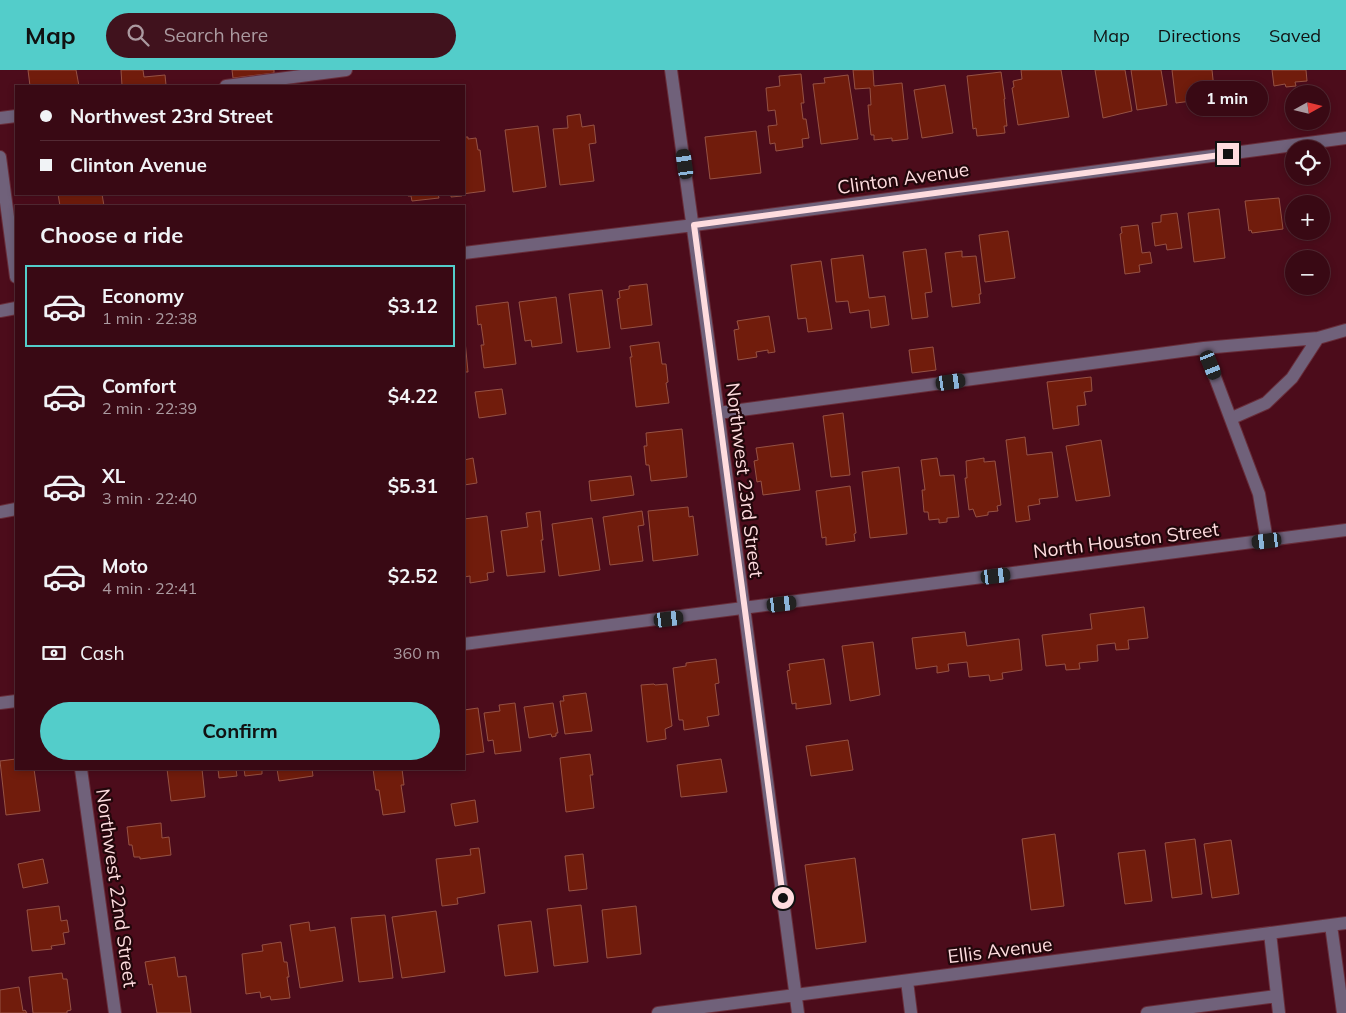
<!DOCTYPE html>
<meta charset="utf-8">
<style>
:root{--surface:#390914;--page:#40121d;--text:#f1f3f6;--muted:#ab9aa0;--line:#532a34;--accent:#53cdca}
body{margin:0;font-family:Mulish,sans-serif;background:var(--page);color:var(--text);height:100vh;display:flex;flex-direction:column;font-size:19px;white-space:nowrap}
*{box-sizing:border-box;margin:0}
p{font-size:16px;color:var(--muted)}
.icon{flex:none;width:28px;height:28px;fill:none;stroke:currentColor;stroke-width:2;stroke-linecap:round;stroke-linejoin:round}
.map{position:relative;flex:1;overflow:hidden}
.side{position:absolute;left:15px;top:135px;width:450px;height:565px;display:flex;flex-direction:column;background:var(--surface);border-radius:0px;box-shadow:0 2px 8px #0003,0 0 0 1px var(--line)}
.side>*{flex:none}
.hud{position:absolute;left:15px;top:15px;width:450px;height:110px;border-radius:0px;box-shadow:0 2px 8px #0003,0 0 0 1px var(--line);display:grid;align-content:center;height:110px;padding:0 25px;background:var(--surface)}
.needle{width:32px;rotate:82deg}
.controls{position:absolute;left:1285px;top:15px;display:grid;gap:10px}
.controls a{display:grid;place-items:center;width:45px;height:45px;border-radius:50%;background:var(--surface);box-shadow:0 2px 8px #0003,0 0 0 1px var(--line);font-size:25px}
.end{position:absolute;width:22px;height:22px;margin:-11px;border:6px solid #fedcdf;background:#111;box-shadow:0 0 0 2px #111}
.from{border-radius:50%}
.bubble{position:absolute;height:35px;border-radius:18px;background:var(--surface);box-shadow:0 2px 8px #0003,0 0 0 1px var(--line);font-size:16px;font-weight:700;line-height:35px;text-align:center}
.car{position:absolute;width:15px;height:30px;margin:-15px -8px;border-radius:6px;box-shadow:0 0 4px 1px #0007;background:linear-gradient(#222 24%,#8ab4d8 0 40%,#222 0 76%,#8ab4d8 0 86%,#222 0)}
.hud b{display:flex;align-items:center;gap:18px;height:48px;font-size:19px}
.hud b+b{border-top:1px solid var(--line)}
.hud i{width:12px;height:12px;background:var(--text)}
ul{padding:0;list-style:none}
li{display:flex;align-items:center;gap:15px;height:82px;margin:0 10px 8px;padding:0 15px;border:2px solid transparent;border-radius:0px}
li div{flex:1}
li b{display:block;font-size:19px}
li em{font-style:normal;font-weight:700}
li.on{border-color:var(--accent)}
li>.icon{width:45px;height:45px;stroke-width:1.5}
h2{padding:0 25px;font-size:22px;line-height:60px}
.pay{display:flex;align-items:center;gap:12px;height:55px;padding:0 25px;font-size:19px}
.pay p{margin-inline-start:auto}
.button{display:flex;gap:10px;margin-top:auto;padding:10px 25px}
.button a{flex:1;height:58px;border-radius:30px;background:var(--accent);color:#111;font-size:20px;font-weight:700;line-height:58px;text-align:center}
header{display:flex;align-items:center;gap:30px;box-sizing:border-box;height:70px;padding:0 25px;background:var(--accent);color:#111}
header strong{font-size:24px}
nav{display:flex;gap:28px;margin-inline-start:auto;font-size:18px}
.search{width:350px;height:45px;background:var(--page);display:flex;align-items:center;gap:12px;box-sizing:border-box;padding:0 18px;border-radius:28px;color:var(--muted);font-size:19px}
.map>svg:first-child{display:block}
.building{fill:#711c0c;stroke:#965244}
.lines{fill:none;stroke-linecap:round;stroke-linejoin:round}
.minor-casing{stroke:#682d3a;stroke-width:14}
.minor{stroke:#70617a;stroke-width:12}
.route{stroke:#fedcdf;stroke-width:6}
.labels{text-anchor:middle;stroke-width:4.5;stroke-linejoin:round;paint-order:stroke}
.street-label{font-size:19px;fill:#fedcdf;stroke:#22070b}
</style>
<header>
<strong>Map</strong>
<div class="search"><svg class="icon" aria-label="search" viewBox="0 0 24 24"><circle cx="10" cy="10" r="6"/><path d="M15 15l6 6"/></svg>Search here</div>
<nav><a>Map</a><a>Directions</a><a>Saved</a></nav>
</header>
<div class="map">
<svg width="1346" height="943" viewBox="0 0 1346 943">
<rect width="100%" height="100%" fill="#4c0c1b"/>
<path class="building" d="M28,0h48l3,16h-49z
M121,0h22l1,7 21,-2 1,10 -44,1z
M232,0h42v3l-41,5z
M853,0h20l1,16 28,-3 6,56 -16,2v-3l-18,2v-5h-3l-2,-18 -1,-12h3l-1,-17 -15,1z
M1021,0h40l8,47 -51,8 -6,-37 2,-1 -1,-6 9,-2z
M1095,0h30l7,41 -29,7z
M1131,0h30l6,35 -30,5z
M1172,0h40l3,28 -39,5z
M1272,0h34l1,11 -12,1 1,4 -10,1 -1,-3 -11,2z
M1001,2l4,27h-1l3,27h-3l1,7 -28,3 -1,-8 -3,1 -6,-53z
M801,4l3,29h-3l2,16h3l3,19 -7,1 1,8 -27,4 -1,-8 -5,1 -2,-18 9,-1 -2,-15 -7,1 -2,-23 14,-2 -1,-10z
M848,5l10,64 -37,5 -8,-60 12,-1 -1,-5z
M945,15l8,48 -31,5 -8,-48z
M580,44l2,13 12,-2 2,18 -7,1 5,37 -34,4 -7,-56 15,-1 -1,-12z
M538,56l8,61 -33,5 -8,-62z
M756,61l5,42 -51,6 -5,-42z
M464,67h4v2l8,-1 2,12h2l5,41 -23,3v2l-11,1v-3h13z
M58,124h44l2,12h-44z
M408,124h30l1,4 -27,3 -1,-5h-3z
M1279,128l4,31 -31,4 -1,-3 -2,1 -4,-30z
M1219,139l6,49 -31,4 -6,-49z
M1177,143l5,35 -15,2 -1,-6 -11,2 -3,-23 9,-1v-7z
M1138,155l4,28 8,-1 2,11 -13,2 1,7 -15,2 -5,-40 2,-1 -1,-6z
M1008,161l7,47 -30,4 -6,-47z
M926,179l6,43 -7,1 3,24 -16,2 -9,-67z
M962,181v6l14,-1 5,38h-2l1,9 -28,4 -7,-54z
M863,185l6,43 16,-2 4,29 -18,3 -2,-18 -19,3 -2,-12 -12,1 -5,-43z
M821,191l11,68 -24,3 -2,-14 -8,1 -7,-54z
M647,214l5,41 -31,4 -4,-30 3,-1 -1,-7 10,-2v-3z
M602,220l8,58 -33,4 -8,-58z
M556,227l6,46 -30,4 -1,-7 -6,1 -6,-39z
M508,232l8,62 -32,4 -3,-23h3l-3,-21 -3,1 -2,-19z
M769,246l6,36 -7,1v-3l-12,2 1,5 -19,3 -4,-30 5,-1 -2,-8z
M464,260l4,42h-4z
M659,272l3,22h4l2,18 -2,1 3,20 -33,4 -6,-50h2l-2,-11z
M933,277l3,23 -24,3 -3,-23z
M1091,307l1,14 -8,1 2,13 -9,1 2,19 -26,4 -6,-47z
M502,319l4,25 -27,4 -4,-26z
M843,343l7,62 -19,2 -8,-61z
M682,359l5,48 -36,4 -2,-16h-3l-2,-19h3l-1,-13z
M1025,367l2,18 25,-3 6,45 -19,2 1,5 -12,2 2,14 -14,2 -10,-82z
M1101,370l9,56 -34,5 -10,-55z
M793,373l7,47 -37,5 -2,-14 -4,1 -3,-21 4,-1 -2,-12z
M473,388l4,25 -13,2v-25z
M937,388l3,18 14,-1 5,42 -12,1v4l-8,1v-4l-10,1 -1,-8h-4l-2,-22h3l-4,-30z
M984,388v4l11,-1 6,44 -4,1 1,5 -10,1v3l-12,2 -3,-8 -4,1 -4,-32h2l-1,-17z
M899,397l8,67 -37,4 -8,-66z
M631,406l3,19 -43,6 -2,-20z
M850,416l6,47 -2,1 1,7 -29,4v-8l-4,1 -6,-47z
M688,437l1,10 4,-1 5,39 -45,6 -5,-50z
M540,441l3,29h-2l4,32 -38,4 -6,-45 27,-4 -2,-14z
M642,441l2,14 -6,1 5,35 -33,4 -7,-48z
M487,446l7,56 -7,1 1,7 -18,3v-7l-6,1v-58z
M592,448l8,52 -41,6 -7,-52z
M1144,537l4,31 -20,2 1,9 -13,1 -1,-7 -18,2 1,16 -19,2 1,6 -14,1 -1,-6 -19,2 -4,-31 50,-6 -2,-15z
M965,562l2,14 52,-7 3,31 -20,3 1,6 -13,2 -1,-6 -20,2 -2,-15 -19,2 1,7 -12,2v-7l-21,3 -4,-31z
M873,572l7,53 -30,6 -8,-55z
M716,589l3,24 -4,1 4,31 -12,2 2,9 -25,4 -1,-10h-4l-6,-52 13,-2v-3z
M824,589l7,45 -35,5v-6l-4,1 -5,-33 3,-1 -1,-6z
M654,614l1,1 12,-1 5,42 -7,3 1,10 -19,3 -6,-57z
M586,623l6,38 -27,3 -5,-33h4l-1,-5z
M515,633l6,48 -26,3 -2,-14 -5,1 -4,-28 16,-2 -1,-6z
M553,633l5,30h-2v3l-4,1 -1,-3 -22,4 -5,-31z
M478,638l6,44 -20,3v-45z
M848,670l5,30 -42,6 -5,-30z
M590,684l3,21h-3l4,33 -28,4 -6,-54z
M16,689v10h18l6,42 -34,4 -6,-54z
M721,689l6,33 -46,5 -4,-32z
M167,699h35l3,28 -34,4z
M218,699h18l1,7 -18,2z
M244,699h18v5l-17,2z
M277,699h35l1,7 -34,5z
M373,699h29l2,16h-3l4,27 -22,3 -4,-25h-3z
M475,730l3,22 -23,4 -4,-22z
M161,753l1,15 7,-1 2,18 -31,4v-2h-6l-2,-12h-3l-2,-18z
M1055,764l9,72 -33,4 -9,-71z
M1195,769l7,55 -30,4 -7,-55z
M1231,770l8,54 -27,4 -8,-54z
M479,778l6,45 -28,5 1,6 -16,2 -6,-47 35,-4 -1,-6z
M1145,780l7,51 -27,3 -7,-51z
M583,784l4,35 -18,2 -4,-35z
M855,788l11,84 -50,7 -11,-84z
M43,789l5,24 -25,5 -5,-24z
M581,835l7,57 -34,4 -7,-57z
M59,836l2,15 6,-1 2,12 -6,1 2,11 -14,2 1,3 -20,2 -5,-41z
M636,836l5,48 -34,4 -5,-48z
M436,841l9,61 -43,6 -10,-61z
M385,845l8,63 -34,4 -8,-64z
M531,851l7,51 -33,4 -7,-51z
M309,852l1,9 25,-4 8,54 -43,7 -10,-63z
M281,872l3,20h3l2,15h-2l3,21 -19,2 -1,-4 -9,2 -1,-6 -14,2 -4,-40 21,-3 -1,-6z
M175,887l3,20 8,-1 5,37h-34l-5,-29 -3,1 -4,-23z
M62,903l1,6h4l4,31 -4,1v2h-34l-4,-36z
M19,917l4,24 2,-1 2,3h-27v-23z"/>
<g class="lines">
<g class="minor-casing">
<path id="minor" d="M671,0c45,314 84,629 127,943
M226,16l120,-16
M0,48l16,-2
M0,87l16,120
M464,183l230,-28 652,-87
M0,241l16,-3
M1204,278l55,146 8,47
M718,343l486,-65 114,-10 28,-8
M1232,348l34,-15 26,-25 26,-40
M0,442l16,-3
M464,574l882,-114
M0,633l16,-2
M81,699l34,244
M1331,855l12,88
M1270,863l9,80
M907,911l4,32
M658,943l688,-90
M1147,943l130,-17"/>
</g>
<use href="#minor" class="minor"/>
</g>
<g class="lines">
<path class="route" d="M783,828l-89,-673 534,-71"/>
</g>
<g class="labels">
<g class="street-label">
<text transform="translate(903 108) rotate(-8)" y="7">Clinton Avenue</text>
<text transform="translate(745 410) rotate(83)" y="7">Northwest 23rd Street</text>
<text transform="translate(1126 470) rotate(-7)" y="7">North Houston Street</text>
<text transform="translate(117 818) rotate(82)" y="7">Northwest 22nd Street</text>
<text transform="translate(1000 880) rotate(-7)" y="7">Ellis Avenue</text>
</g>
</g>
</svg>
<div class="controls">
<a><svg class="needle" viewBox="-14 -14 28 28"><path d="M0-13l5 13h-10z" fill="#e53935"/><path d="M0 13l5-13h-10z" fill="#ab9aa0"/></svg></a>
<a><svg class="icon" aria-label="locate" viewBox="0 0 24 24"><circle cx="12" cy="12" r="6"/><path d="M12 2v4M12 18v4M2 12h4M18 12h4"/></svg></a>
<a>+</a>
<a>−</a>
</div>
<i class="end from" style="left:783px;top:828px"></i>
<i class="end" style="left:1228px;top:84px"></i>
<div class="bubble" style="left:1186px;top:11px;width:82px">1 min</div>
<i class="car" style="left:685px;top:94px;rotate:352deg"></i>
<i class="car" style="left:1211px;top:295px;rotate:158deg"></i>
<i class="car" style="left:951px;top:312px;rotate:82deg"></i>
<i class="car" style="left:1267px;top:471px;rotate:263deg"></i>
<i class="car" style="left:996px;top:506px;rotate:83deg"></i>
<i class="car" style="left:782px;top:534px;rotate:83deg"></i>
<i class="car" style="left:669px;top:549px;rotate:83deg"></i>
<div class="hud">
<b><i class="from"></i>Northwest 23rd Street</b>
<b><i></i>Clinton Avenue</b>
</div>
<section class="side">
<h2>Choose a ride</h2>
<ul>
<li class="on"><svg class="icon" aria-label="car" viewBox="0 0 24 24"><path d="M5 17H2v-5l4-1 3-4h7l3 4 3 1v5h-3M9 17h6M6 11h13"/><circle cx="7" cy="17" r="2"/><circle cx="17" cy="17" r="2"/></svg><div><b>Economy</b><p>1 min · 22:38</p></div><em>$3.12</em></li>
<li><svg class="icon" aria-label="car" viewBox="0 0 24 24"><path d="M5 17H2v-5l4-1 3-4h7l3 4 3 1v5h-3M9 17h6M6 11h13"/><circle cx="7" cy="17" r="2"/><circle cx="17" cy="17" r="2"/></svg><div><b>Comfort</b><p>2 min · 22:39</p></div><em>$4.22</em></li>
<li><svg class="icon" aria-label="car" viewBox="0 0 24 24"><path d="M5 17H2v-5l4-1 3-4h7l3 4 3 1v5h-3M9 17h6M6 11h13"/><circle cx="7" cy="17" r="2"/><circle cx="17" cy="17" r="2"/></svg><div><b>XL</b><p>3 min · 22:40</p></div><em>$5.31</em></li>
<li><svg class="icon" aria-label="car" viewBox="0 0 24 24"><path d="M5 17H2v-5l4-1 3-4h7l3 4 3 1v5h-3M9 17h6M6 11h13"/><circle cx="7" cy="17" r="2"/><circle cx="17" cy="17" r="2"/></svg><div><b>Moto</b><p>4 min · 22:41</p></div><em>$2.52</em></li>
</ul>
<div class="pay"><svg class="icon" aria-label="cash" viewBox="0 0 24 24"><path d="M3 7h18v10H3z"/><circle cx="12" cy="12" r="2"/></svg>Cash<p>360 m</p></div>
<div class="button"><a>Confirm</a></div>
</section>
</div>
